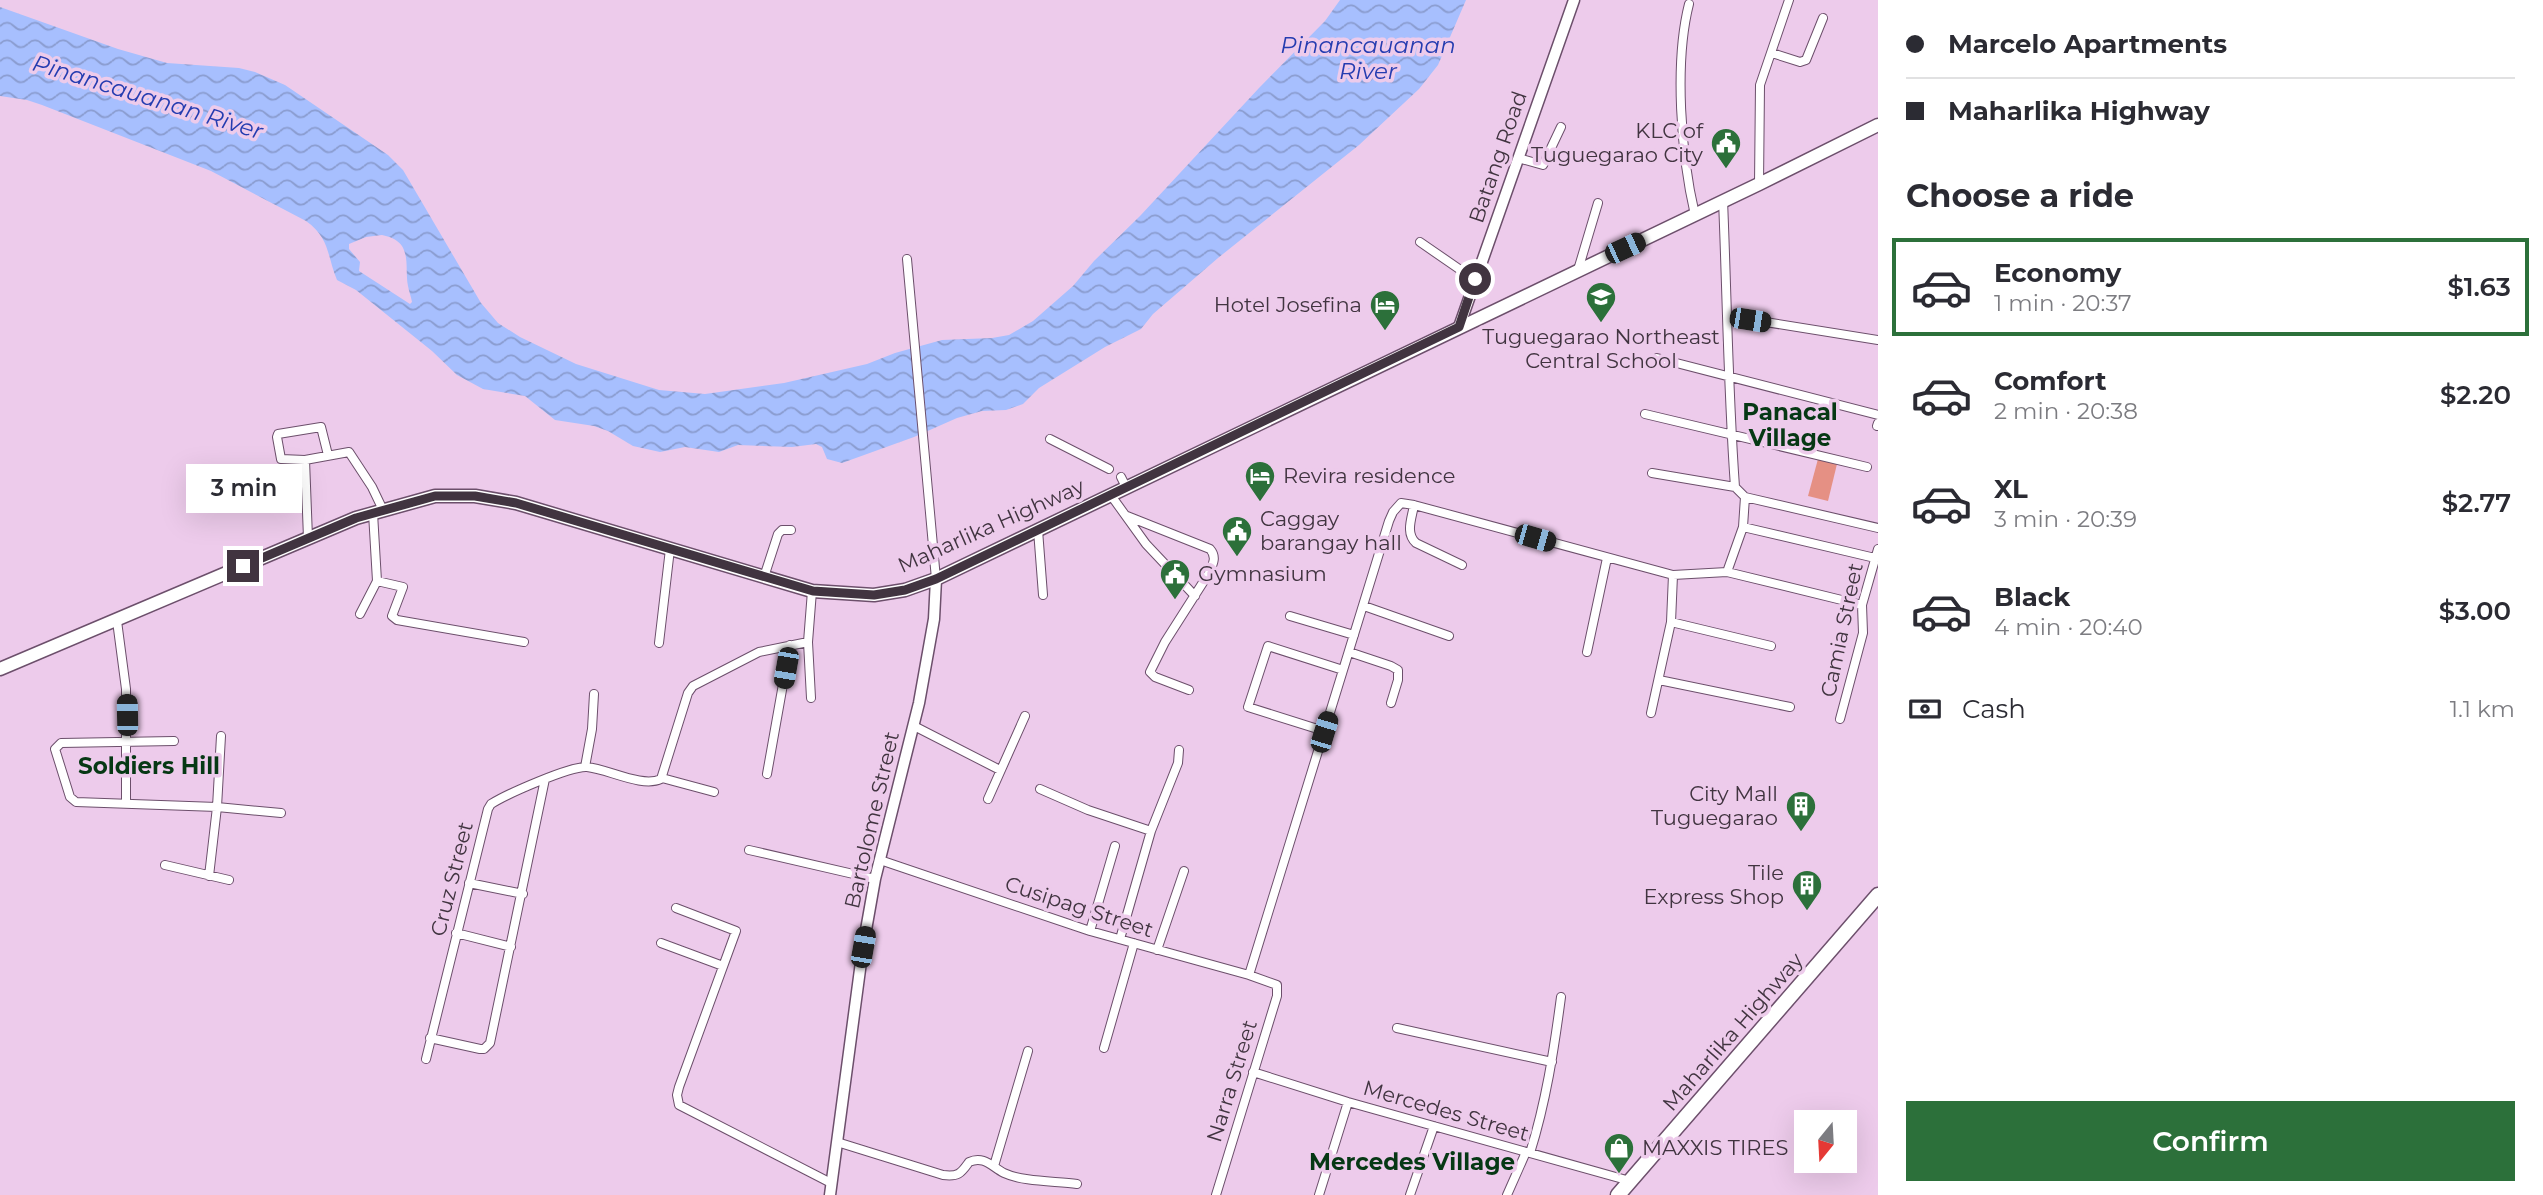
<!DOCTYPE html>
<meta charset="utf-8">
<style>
:root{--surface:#fff;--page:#f2f2f3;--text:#2b2b33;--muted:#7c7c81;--line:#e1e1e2;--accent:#2c703a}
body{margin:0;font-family:Montserrat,sans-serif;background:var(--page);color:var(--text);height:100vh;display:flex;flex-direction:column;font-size:26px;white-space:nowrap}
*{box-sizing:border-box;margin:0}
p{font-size:23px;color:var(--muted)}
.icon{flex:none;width:38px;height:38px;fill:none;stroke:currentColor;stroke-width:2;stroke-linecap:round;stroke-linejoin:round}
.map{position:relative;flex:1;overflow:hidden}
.side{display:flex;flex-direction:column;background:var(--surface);width:665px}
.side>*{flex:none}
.hud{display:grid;align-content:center;height:154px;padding:0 28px;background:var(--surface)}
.needle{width:46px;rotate:198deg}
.controls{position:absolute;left:1794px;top:1110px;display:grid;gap:14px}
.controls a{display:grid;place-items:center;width:63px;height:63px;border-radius:0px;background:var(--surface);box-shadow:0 7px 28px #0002;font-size:35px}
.end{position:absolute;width:32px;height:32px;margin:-16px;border:9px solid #413440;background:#fff;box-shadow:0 0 0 4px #fff}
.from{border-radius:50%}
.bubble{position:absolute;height:49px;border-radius:0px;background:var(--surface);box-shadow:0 7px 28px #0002;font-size:23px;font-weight:600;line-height:49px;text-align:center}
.car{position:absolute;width:21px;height:42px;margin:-21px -10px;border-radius:9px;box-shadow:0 0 5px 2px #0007;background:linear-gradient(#222 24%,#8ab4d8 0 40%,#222 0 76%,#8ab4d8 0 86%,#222 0)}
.hud b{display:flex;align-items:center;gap:24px;height:66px;font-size:26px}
.hud b+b{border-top:2px solid var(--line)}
.hud i{width:18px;height:18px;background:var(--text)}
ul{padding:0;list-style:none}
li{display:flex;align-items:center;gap:21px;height:98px;margin:0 14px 10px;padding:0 14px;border:4px solid transparent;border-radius:0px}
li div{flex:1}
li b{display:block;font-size:26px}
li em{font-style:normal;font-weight:600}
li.on{border-color:var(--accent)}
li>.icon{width:63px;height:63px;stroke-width:1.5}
h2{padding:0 28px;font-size:32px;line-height:84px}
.pay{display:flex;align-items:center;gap:18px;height:77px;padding:0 28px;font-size:26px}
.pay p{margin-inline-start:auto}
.action{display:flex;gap:14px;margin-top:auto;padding:14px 28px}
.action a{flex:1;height:80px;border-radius:0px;background:var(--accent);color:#fff;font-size:28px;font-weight:600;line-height:80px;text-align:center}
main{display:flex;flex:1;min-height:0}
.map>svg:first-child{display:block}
.grass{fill:#e59084}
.water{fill:url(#water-waves);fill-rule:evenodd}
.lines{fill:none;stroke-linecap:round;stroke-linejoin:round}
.street-casing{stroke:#6c4f6b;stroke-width:10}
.secondary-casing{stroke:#6c4f6b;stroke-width:13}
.primary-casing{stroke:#6c4f6b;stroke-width:15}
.highway-casing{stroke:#6c4f6b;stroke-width:17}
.street{stroke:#fff;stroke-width:8}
.secondary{stroke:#fff;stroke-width:10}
.primary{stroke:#fff;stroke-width:12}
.highway{stroke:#fff;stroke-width:14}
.route{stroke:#413440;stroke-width:9}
.labels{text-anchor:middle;stroke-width:7;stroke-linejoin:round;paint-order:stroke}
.poi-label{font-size:21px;fill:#413440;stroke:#edcbeb;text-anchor:end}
.street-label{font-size:21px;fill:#413440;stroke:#edcbeb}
.water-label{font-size:23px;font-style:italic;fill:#243cb0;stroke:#edcbeb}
.neighbourhood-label{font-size:23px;font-weight:bold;fill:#063814;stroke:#edcbeb}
</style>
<main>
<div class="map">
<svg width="1878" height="1195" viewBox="0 0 1878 1195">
<defs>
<pattern id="water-waves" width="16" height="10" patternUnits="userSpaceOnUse" patternTransform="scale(1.75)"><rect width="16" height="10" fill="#a7bffe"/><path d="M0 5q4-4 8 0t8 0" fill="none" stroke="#8a9ccf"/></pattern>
</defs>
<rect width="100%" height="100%" fill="#edcbeb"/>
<path class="grass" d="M1818,459l19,5 -9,37 -20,-5z"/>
<path class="water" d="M1340,0h126l-28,65 -19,24 -60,56 -141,113 -65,56 -12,15 -36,18 -66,41 -16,16 -17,6 -24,1 -25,7 -43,19 -72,26 -15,-4 -5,-12 -6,-3 -24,3 -54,-2 -19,7 -34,-5 -25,5 -27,-6 -25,-15 -14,-5 -39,-6 -30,-24 -42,-7 -26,-14 -25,-24 -76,-61 -19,-10c-10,-24 -7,-42 -31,-59l-95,-50 -169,-66 -15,-5 -27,-4v-89l118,42 49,14 72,5 16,4 30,13 103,70 15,15 78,133 17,20 22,14 56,27 83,26 46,4 79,-11 83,-19 28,-11 47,-13 50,-2 17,-3 24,-14 40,-35 21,-25 46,-45 119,-128 66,-67zM382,235c32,6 22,30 26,51 1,5 3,11 4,16l-2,2 -51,-33 1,-9 -11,-13v-5l17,-7z"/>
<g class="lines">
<g class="street-casing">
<path id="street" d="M1689,4c-15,59 -8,151 6,211
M1772,53l28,9 6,-2 17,-42
M1518,158l25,7 18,-38
M1759,184l1,-99 29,-85
M1420,242l55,38
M907,259l29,320
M1578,270l20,-67
M1728,316l150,24
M1657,358l221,57
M1645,414l222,53
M1877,426l1,-3
M1050,439l59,30
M305,460l-24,-1 -4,-22 1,-3 43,-7 7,28
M1652,473l83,14
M1121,477l5,10
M1110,494l36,50 49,52
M1745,497l133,31
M1414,505c-2,13 -9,28 2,38l46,22
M1127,516l83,33c7,8 3,15 -1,24l-44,69 -15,30 5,5 34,13
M1743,527l132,31
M1038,530l5,65
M308,538l-3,-78 44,-8 23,35 11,23
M1727,572l135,33
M764,577l14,-43 4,-4h9
M377,581l26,6 -11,29 5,4 127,22
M1364,606l85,30
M360,614l17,-33 -4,-68
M1290,616l64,19
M117,621l9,68v114
M1671,622l100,24
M808,642l3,56
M659,643l11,-94
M1349,652l42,14 7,4v10l-7,23
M1587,652l20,-94
M1659,680l131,27
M1651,713l20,-91 2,-47
M1840,719l23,-86 -1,-28 16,-56
M914,726l86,44
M1324,731l-76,-24 20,-61 75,24
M174,741l-113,2 -6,6 15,48 6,5 141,5 64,6
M585,767l7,-38 2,-35
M767,774l23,-129
M662,778l52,14
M1040,789l48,21 63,21
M988,799l37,-83
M749,850l126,29
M880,860l210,71 159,44 28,10v11l-61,199
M165,865l64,15
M209,876l8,-69 4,-71
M469,883l54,11
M676,908l60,23 -57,156 -2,8 2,10 152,78
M1090,931l25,-85
M456,933l55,14
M1120,939l31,-108 27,-68 1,-13
M661,943l62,23
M1157,950l27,-79
M1249,975l140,-454 4,-9 8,-9 13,2 259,70 54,-3 16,-45 2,-30 -10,-10c-7,-96 -8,-191 -12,-287
M1397,1028l155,34
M430,1038l50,11h4l6,-6 55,-264
M1104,1048l30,-105
M426,1059l62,-250 3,-5c16,-10 79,-38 96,-37 21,2 55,21 74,12l27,-86 5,-7 66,-34 49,-10 4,-51
M1253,1072l95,30 282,79
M837,1142l106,33c16,2 18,-2 26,-13 15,-7 23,5 35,11 19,9 53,8 73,11
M1530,1153c16,-51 24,-103 31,-156
M994,1166l34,-115
M1319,1195l29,-93
M1410,1195l24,-69
M1507,1195l19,-43"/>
</g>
<g class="secondary-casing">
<path id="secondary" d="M1459,327l115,-327
M830,1195l33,-248 12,-68 44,-176 15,-84 2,-40"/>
</g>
<g class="primary-casing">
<path id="primary" d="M0,669l356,-151 79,-22h40l41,7 296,88 62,4 31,-5 31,-11 823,-395 119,-59"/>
</g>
<g class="highway-casing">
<path id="highway" d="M1618,1195l260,-300"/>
</g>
<use href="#street" class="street"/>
<use href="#secondary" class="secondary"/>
<use href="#primary" class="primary"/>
<use href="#highway" class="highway"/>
</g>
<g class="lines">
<path class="route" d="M243,566l113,-48 79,-22h40l41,7 297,88 61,4 31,-5 31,-11 523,-252 16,-48"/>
</g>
<defs>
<g id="civic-pin" transform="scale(1.575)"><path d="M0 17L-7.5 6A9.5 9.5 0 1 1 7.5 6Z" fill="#2c703a" stroke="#edcbeb"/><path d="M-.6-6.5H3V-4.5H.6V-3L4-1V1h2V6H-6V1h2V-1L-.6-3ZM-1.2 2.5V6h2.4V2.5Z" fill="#fff"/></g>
<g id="school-pin" transform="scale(1.575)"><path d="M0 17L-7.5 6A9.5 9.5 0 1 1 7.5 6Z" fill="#2c703a" stroke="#edcbeb"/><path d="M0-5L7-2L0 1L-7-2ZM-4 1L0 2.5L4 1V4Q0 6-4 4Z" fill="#fff"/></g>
<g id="hotel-pin" transform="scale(1.575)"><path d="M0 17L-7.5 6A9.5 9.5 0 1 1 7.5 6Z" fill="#2c703a" stroke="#edcbeb"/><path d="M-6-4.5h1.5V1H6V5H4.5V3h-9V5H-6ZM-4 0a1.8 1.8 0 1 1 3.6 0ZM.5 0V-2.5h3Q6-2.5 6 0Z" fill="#fff"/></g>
<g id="building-pin" transform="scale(1.575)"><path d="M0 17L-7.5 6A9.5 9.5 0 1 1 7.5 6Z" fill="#2c703a" stroke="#edcbeb"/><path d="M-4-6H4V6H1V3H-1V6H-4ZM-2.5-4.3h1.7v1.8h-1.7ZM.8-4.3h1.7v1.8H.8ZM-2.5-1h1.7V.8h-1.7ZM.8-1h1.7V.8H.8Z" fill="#fff"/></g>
<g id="shop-pin" transform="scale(1.575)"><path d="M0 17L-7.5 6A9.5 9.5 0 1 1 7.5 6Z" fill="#2c703a" stroke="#edcbeb"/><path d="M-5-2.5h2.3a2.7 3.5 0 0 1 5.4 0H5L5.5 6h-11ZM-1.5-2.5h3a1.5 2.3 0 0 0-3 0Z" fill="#fff"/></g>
</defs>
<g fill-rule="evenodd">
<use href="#civic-pin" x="1726" y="143"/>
<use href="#school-pin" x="1601" y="297"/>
<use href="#hotel-pin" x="1385" y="305"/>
<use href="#hotel-pin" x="1260" y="476"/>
<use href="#civic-pin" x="1237" y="531"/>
<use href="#civic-pin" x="1175" y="574"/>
<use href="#building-pin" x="1801" y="806"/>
<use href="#building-pin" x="1807" y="885"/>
<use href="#shop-pin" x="1619" y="1148"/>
</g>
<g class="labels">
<g class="poi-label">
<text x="1703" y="138">KLC of<tspan x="1703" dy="24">Tuguegarao City</tspan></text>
<text x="1362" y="312">Hotel Josefina</text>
<text x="1601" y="344" text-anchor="middle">Tuguegarao Northeast<tspan x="1601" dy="24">Central School</tspan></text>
<text x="1283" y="483" text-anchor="start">Revira residence</text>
<text x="1260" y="526" text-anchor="start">Caggay<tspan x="1260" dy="24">barangay hall</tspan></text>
<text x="1198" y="581" text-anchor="start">Gymnasium</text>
<text x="1778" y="801">City Mall<tspan x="1778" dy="24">Tuguegarao</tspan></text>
<text x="1784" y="880">Tile<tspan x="1784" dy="24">Express Shop</tspan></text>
<text x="1642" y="1155" text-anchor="start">MAXXIS TIRES</text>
</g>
<g class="street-label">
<text transform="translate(1498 157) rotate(-71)" y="7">Batang Road</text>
<text transform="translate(991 526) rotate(-24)" y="7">Maharlika Highway</text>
<text transform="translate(1842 630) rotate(-78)" y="7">Camia Street</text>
<text transform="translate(872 820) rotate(-77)" y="7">Bartolome Street</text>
<text transform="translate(452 879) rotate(-76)" y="7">Cruz Street</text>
<text transform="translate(1079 907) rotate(18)" y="7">Cusipag Street</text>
<text transform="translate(1733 1032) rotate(-49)" y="7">Maharlika Highway</text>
<text transform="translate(1232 1081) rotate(-73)" y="7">Narra Street</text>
<text transform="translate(1446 1111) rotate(16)" y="7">Mercedes Street</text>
</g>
<g class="water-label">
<text x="1368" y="53">Pinancauanan<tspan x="1368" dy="26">River</tspan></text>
<text transform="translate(148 97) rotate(17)" y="8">Pinancauanan River</text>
</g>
<g class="neighbourhood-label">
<text x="1790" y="420">Panacal<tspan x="1790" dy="26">Village</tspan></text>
<text x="149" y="774">Soldiers Hill</text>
<text x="1412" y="1170">Mercedes Village</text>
</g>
</g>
</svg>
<div class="controls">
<a><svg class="needle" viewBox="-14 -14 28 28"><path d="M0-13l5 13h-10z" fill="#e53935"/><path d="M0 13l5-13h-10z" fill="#7c7c81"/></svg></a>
</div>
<i class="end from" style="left:1475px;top:279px"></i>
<i class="end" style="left:243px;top:566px"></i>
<div class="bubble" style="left:186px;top:464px;width:116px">3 min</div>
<i class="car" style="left:1625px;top:248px;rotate:65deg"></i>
<i class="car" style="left:1750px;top:320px;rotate:99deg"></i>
<i class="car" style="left:1535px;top:538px;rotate:106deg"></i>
<i class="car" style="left:786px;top:668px;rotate:190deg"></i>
<i class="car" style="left:127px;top:715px;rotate:359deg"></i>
<i class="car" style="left:1324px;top:732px;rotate:17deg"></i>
<i class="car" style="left:863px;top:947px;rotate:10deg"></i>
</div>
<section class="side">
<div class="hud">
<b><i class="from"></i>Marcelo Apartments</b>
<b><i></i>Maharlika Highway</b>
</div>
<h2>Choose a ride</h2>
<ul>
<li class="on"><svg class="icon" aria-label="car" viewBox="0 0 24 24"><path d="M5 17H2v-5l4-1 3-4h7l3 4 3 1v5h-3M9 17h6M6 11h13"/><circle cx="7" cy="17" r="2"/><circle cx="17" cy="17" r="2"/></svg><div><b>Economy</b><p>1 min · 20:37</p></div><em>$1.63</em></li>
<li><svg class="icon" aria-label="car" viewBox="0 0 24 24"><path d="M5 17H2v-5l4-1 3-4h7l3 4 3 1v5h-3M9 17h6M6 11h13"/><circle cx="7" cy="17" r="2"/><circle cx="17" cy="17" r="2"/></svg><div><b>Comfort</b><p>2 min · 20:38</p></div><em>$2.20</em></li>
<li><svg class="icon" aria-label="car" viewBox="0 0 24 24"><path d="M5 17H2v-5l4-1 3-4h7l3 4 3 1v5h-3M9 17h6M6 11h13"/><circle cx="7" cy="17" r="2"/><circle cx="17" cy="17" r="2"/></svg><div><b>XL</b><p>3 min · 20:39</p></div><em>$2.77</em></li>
<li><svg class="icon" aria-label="car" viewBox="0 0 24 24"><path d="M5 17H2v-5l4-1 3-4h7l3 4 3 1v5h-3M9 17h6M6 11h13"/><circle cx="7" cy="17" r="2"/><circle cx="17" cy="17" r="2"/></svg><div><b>Black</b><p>4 min · 20:40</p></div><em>$3.00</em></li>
</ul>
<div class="pay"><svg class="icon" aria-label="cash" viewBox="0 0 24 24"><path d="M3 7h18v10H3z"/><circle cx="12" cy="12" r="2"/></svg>Cash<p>1.1 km</p></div>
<div class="action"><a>Confirm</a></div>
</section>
</main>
